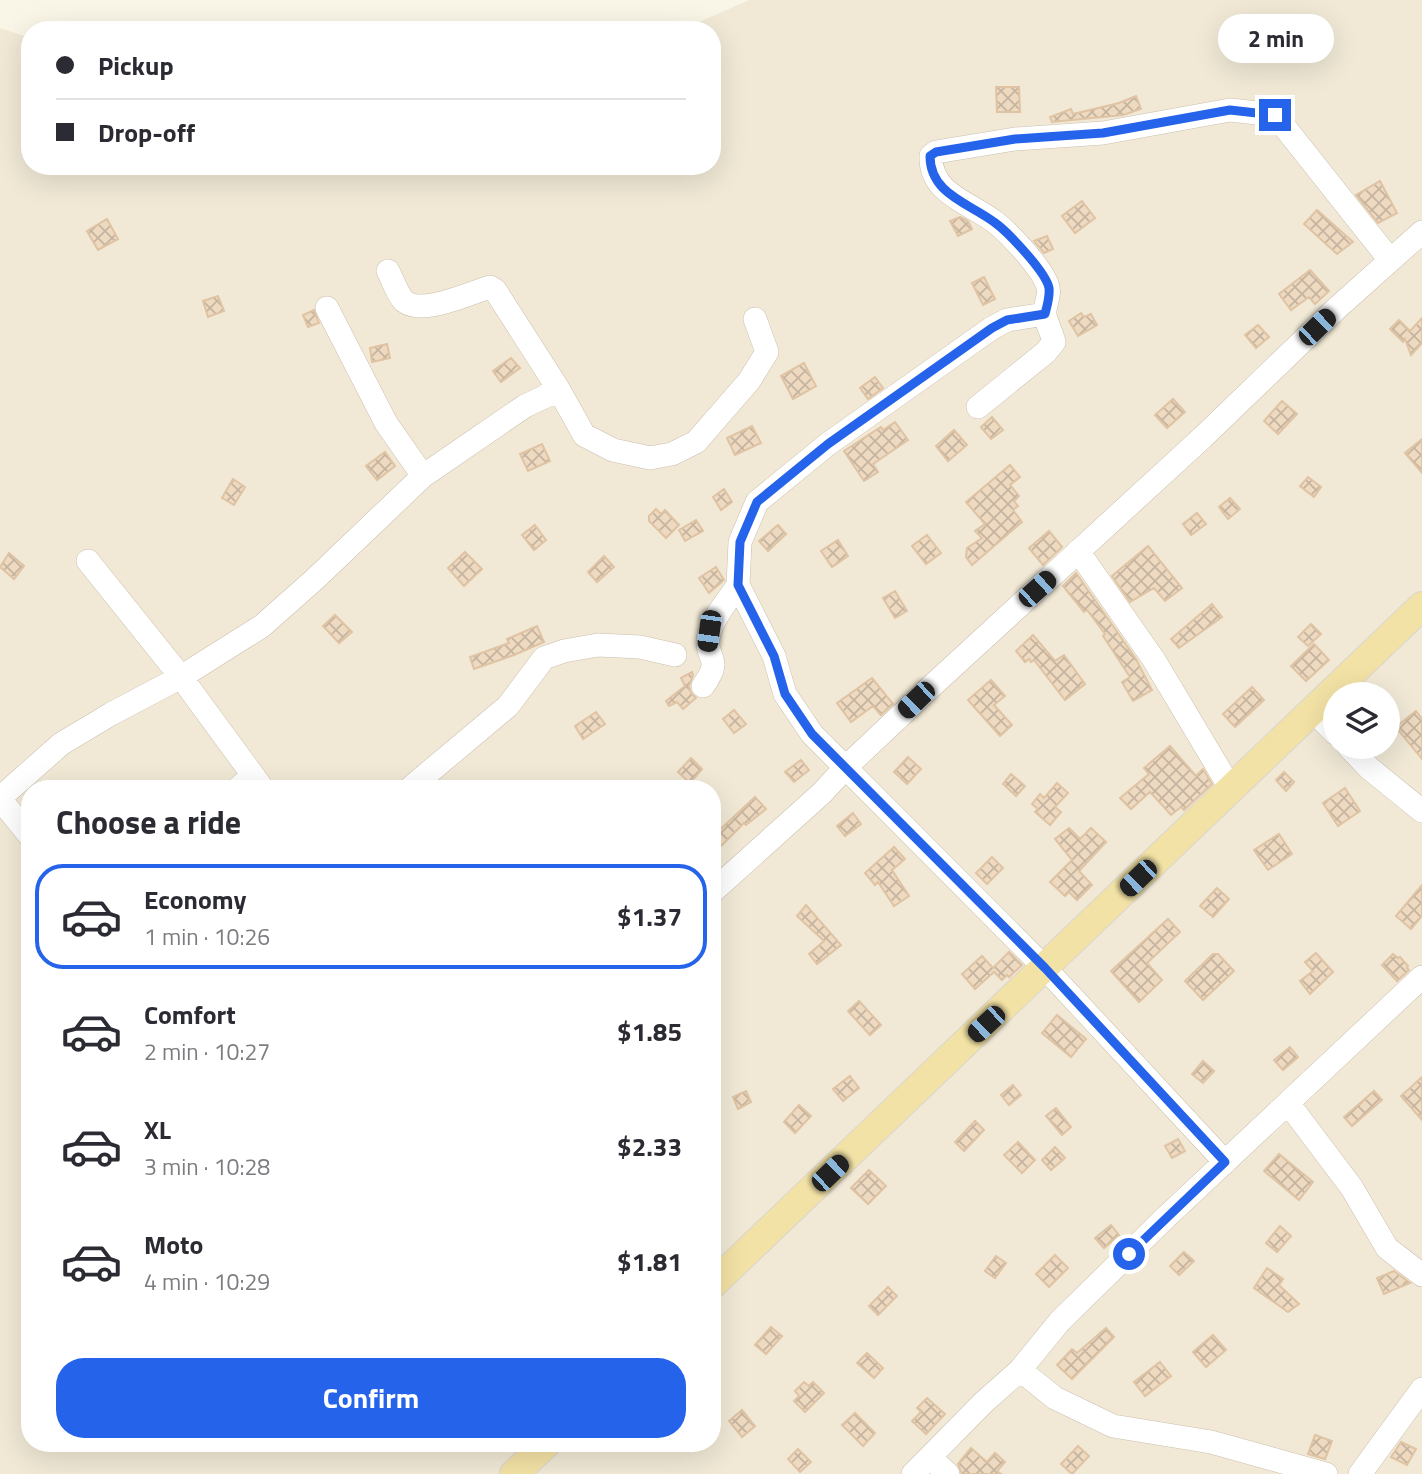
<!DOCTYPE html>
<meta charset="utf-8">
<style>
:root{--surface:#fff;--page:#f7f7f7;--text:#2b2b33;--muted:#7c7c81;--line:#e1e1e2;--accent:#2563eb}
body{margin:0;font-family:"Titillium Web",sans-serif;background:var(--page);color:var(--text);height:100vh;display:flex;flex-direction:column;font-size:26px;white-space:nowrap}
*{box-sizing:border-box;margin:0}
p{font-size:23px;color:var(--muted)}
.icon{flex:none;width:38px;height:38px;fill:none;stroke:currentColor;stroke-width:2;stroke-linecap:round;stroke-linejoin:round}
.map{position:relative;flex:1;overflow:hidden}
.drawer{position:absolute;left:21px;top:780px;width:700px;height:672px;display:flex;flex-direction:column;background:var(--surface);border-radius:28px;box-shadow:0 7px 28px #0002}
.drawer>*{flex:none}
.top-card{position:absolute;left:21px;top:21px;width:700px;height:154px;border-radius:28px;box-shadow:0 7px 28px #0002;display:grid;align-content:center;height:154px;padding:0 35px;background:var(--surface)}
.fabs{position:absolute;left:1323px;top:682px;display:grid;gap:14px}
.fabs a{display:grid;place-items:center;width:77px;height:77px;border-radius:50%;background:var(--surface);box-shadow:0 7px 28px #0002;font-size:35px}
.end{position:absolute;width:32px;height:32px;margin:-16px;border:9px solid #2563eb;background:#fff;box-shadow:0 0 0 4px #fff}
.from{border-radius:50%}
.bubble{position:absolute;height:49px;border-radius:24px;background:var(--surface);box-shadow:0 7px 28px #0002;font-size:23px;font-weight:700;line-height:49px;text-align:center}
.car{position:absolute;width:21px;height:42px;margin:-21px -10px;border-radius:9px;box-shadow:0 0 5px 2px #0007;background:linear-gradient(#222 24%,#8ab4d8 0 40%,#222 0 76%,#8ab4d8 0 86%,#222 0)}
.top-card b{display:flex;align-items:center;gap:24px;height:66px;font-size:26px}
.top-card b+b{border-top:2px solid var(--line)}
.top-card i{width:18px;height:18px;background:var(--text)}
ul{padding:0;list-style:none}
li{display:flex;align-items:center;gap:21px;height:105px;margin:0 14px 10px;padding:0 21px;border:4px solid transparent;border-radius:28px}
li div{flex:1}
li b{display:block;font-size:26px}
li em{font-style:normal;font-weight:700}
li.on{border-color:var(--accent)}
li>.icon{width:63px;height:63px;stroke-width:1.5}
h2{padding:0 35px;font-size:32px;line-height:84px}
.button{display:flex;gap:14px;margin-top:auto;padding:14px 35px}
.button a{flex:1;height:80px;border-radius:28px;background:var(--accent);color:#fff;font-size:28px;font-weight:700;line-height:80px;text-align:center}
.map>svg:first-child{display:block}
.residential{fill:#f1e9d6;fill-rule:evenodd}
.building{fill:url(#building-cross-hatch);stroke:#dfc3a3;stroke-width:2}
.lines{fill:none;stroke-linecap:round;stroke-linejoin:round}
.minor-casing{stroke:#cbbfae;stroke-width:24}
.major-casing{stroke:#dad6d1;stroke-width:30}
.minor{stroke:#fff;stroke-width:23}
.major{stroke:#f3e2a5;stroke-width:28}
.route{stroke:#2563eb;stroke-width:9}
</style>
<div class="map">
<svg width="1422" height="1474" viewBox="0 0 1422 1474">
<defs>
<pattern id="building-cross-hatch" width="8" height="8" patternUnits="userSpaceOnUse" patternTransform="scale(1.75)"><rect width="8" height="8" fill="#eedac1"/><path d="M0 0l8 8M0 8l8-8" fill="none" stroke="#c5b49f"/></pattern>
</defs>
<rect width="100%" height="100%" fill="#faf6e7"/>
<path class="residential" d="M749,0h673v1474h-1422v-1446l30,10v128h682v-136h-31zM1335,695h53v52h-53zM30,789h682v655h-682z"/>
<path class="building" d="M996,87h23l1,25h-23z
M1136,96l5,13 -18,6 -71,7 -2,-5 21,-8 2,5 46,-11z
M1380,181l17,32 -19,10 -22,-28z
M1082,201l13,17 -20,15 -13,-17z
M1317,210l36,32 -16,12 -33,-30z
M960,217l8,4 4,8 -14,7 -8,-15z
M107,219l11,20 -20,11 -11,-19z
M1047,236l6,13 -9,4 -10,-12z
M1310,270l19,21 -14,13 -6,-7 -18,13 -12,-16z
M984,277l11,22 -12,6 -11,-22z
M218,296l6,15 -16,6 -5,-16z
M314,310l5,13 -11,4 -5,-12z
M1081,313l3,4 7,-3 6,11 -19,11 -9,-15z
M1422,318v25l-11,12 -6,-16 -2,3 -13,-13 9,-9 11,11z
M1258,325l11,12 -13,11 -11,-13z
M387,344l3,14 -18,4 -2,-14z
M511,358l9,10 -19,14 -8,-11z
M804,363l12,23 -23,13 -12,-23z
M875,377l8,11 -15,11 -8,-11z
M1173,399l12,13 -18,16 -12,-13z
M1282,401l15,13 -19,20 -14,-13z
M992,417l11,13 -12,9 -10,-12z
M895,422l13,18 -35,24 5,8 -14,9 -20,-30 37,-24 2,3z
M752,426l9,17 -26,12 -8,-17z
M954,430l13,15 -19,16 -12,-15z
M1422,439v34l-17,-20z
M542,444l8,17 -22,10 -8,-17z
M385,452l10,14 -18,14 -11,-14z
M1010,465l10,12 -10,8 9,11 -5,5 4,5 -5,4 9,12 -50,43 -6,-8 1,-9 15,-10 -7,-7 10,-7 -19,-22z
M1308,477l13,10 -7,10 -14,-11z
M233,479l12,8 -11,18 -12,-7z
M724,489l8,13 -11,8 -8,-13z
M1230,498l10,11 -12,10 -9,-12z
M656,509l5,5 4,-4 14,15 -13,13 -17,-17v-5z
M1197,513l9,11 -15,11 -8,-11z
M696,520l7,11 -18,10 -6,-11z
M535,525l11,15 -12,10 -12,-15z
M778,525l8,9 -18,17 -9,-10z
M1049,531l13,16 -19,18 -14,-17z
M927,535l14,18 -15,11 -14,-18z
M838,540l10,16 -16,11 -11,-16z
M1148,546l34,42 -17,13 -11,-13 -24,14 -18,-26z
M465,552l17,17 -18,17 -16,-18z
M9,553l15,13 -10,13 -14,-12z
M604,556l10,11 -17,15 -9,-10z
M716,567l8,13 -15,13 -10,-15z
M1076,573l60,86 16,31 -19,11 -11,-19 8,-5 -27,-41 2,-2 -18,-24 -3,2 -21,-26z
M895,591l12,20 -12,7 -12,-20z
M1212,604l10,13 -43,31 -8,-9z
M335,615l17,17 -13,11 -16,-17z
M1311,624l10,10 -13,12 -10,-9z
M537,626l7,16 -30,13 -40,14 -4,-12 39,-14 -2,-4z
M1033,635l22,26 9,-6 21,29 -20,16 -31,-40 -3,2 -2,-3 -4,3 -9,-11z
M1314,644l15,16 -23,21 -15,-15z
M692,672l1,3 -4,11 2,7 5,5 -13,11 -6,-7 -8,4 -3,-5 19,-15 -4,-8z
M872,678l21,26 -12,11 -8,-9 -22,16 -14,-19z
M991,680l14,16 -11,9 18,20 -12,11 -32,-36z
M1252,687l12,13 -29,27 -12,-13z
M734,710l12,14 -12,9 -11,-14z
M1416,711l6,8v40l-23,-28 1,-1 -3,-4z
M596,712l9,12 -22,15 -8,-13z
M1170,746l26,30 7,-7 9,15 -28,26 -3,-3 -10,8 -21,-23 -19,17 -11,-11 29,-24 -5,-6z
M908,757l13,12 -14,15 -13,-12z
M691,758l11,11 -12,14 -12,-11z
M801,760l8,10 -15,12 -9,-10z
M1284,772l10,10 -8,9 -10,-11z
M1011,774l14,12 -9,10 -13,-12z
M1057,783l11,10 -13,14 6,5 -11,13 -15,-13 3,-3 -6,-5 8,-10 4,4z
M1345,788l15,23 -22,15 -15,-23z
M755,797l11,12 -20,16 -2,-2 -32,32v-18z
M853,813l8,11 -16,12 -8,-10z
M1069,828l11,11 11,-11 15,14 -27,29 13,14 -15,15 -8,-8 -4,4 -15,-14 22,-22 -17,-21z
M1279,834l13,20 -24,16 -14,-20z
M894,847l11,12 -13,11 17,26 -15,10 -16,-24 -3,3 -10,-12z
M992,857l11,11 -16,16 -11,-11z
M1422,885v31l-11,13 -15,-13z
M1217,888l12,11 -16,18 -13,-11z
M806,905l35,40 -24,19 -8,-10 15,-13 -27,-25z
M1168,919l12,13 -33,31 15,17 -23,22 -28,-31z
M1009,952l13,13 -13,12 -2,-2 -5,5 -8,-8 -19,17 -13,-15 20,-18 11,12z
M1316,953l17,19 -23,22 -10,-13 13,-10 -8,-9z
M1213,954h5l16,17 -31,29 -18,-19z
M1393,954l5,4 2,-1 8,9 -1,2 2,2 -12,11 -15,-16z
M859,1001l22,24 -11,10 -22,-24z
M1057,1015l29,24 -15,18 -29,-24z
M1290,1047l8,10 -15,13 -9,-10z
M1203,1061l11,10 -11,12 -11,-9z
M850,1076l9,12 -16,13 -10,-12z
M1422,1077v43l-21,-24z
M1013,1085l8,10 -12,10 -8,-10z
M746,1091l5,11 -13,7 -5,-12z
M1374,1091l8,9 -30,26 -8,-9z
M799,1105l12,11 -16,17 -11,-11z
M1056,1108l15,19 -9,8 -16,-19z
M975,1121l9,9 -20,21 -9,-9z
M1178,1139l7,12 -13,7 -7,-12z
M1018,1142l17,18 -13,13 -18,-18z
M1055,1147l10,11 -14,12 -9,-10z
M1279,1154l34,28 -14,18 -35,-29z
M869,1170l17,16 -18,18 -17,-16z
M1111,1225l8,10 -15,13 -9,-10z
M1280,1226l11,10 -14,16 -11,-9z
M1184,1252l10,9 -15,14 -9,-9z
M1055,1255l13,13 -19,19 -13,-13z
M996,1256l10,7 -11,15 -10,-7z
M1267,1268l16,11 -4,6 20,19 -11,8 -34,-24z
M1394,1271l16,12 -26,11 -7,-16z
M888,1287l9,9 -19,19 -9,-9z
M771,1327l11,9 -16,18 -11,-9z
M1106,1328l8,9 -42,42 -15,-14 15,-16 5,4z
M1213,1335l13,15 -20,17 -13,-15z
M867,1353l16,15 -9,10 -17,-15z
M1160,1362l11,14 -26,20 -11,-14z
M804,1382l5,4 4,-4 11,11 -19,19 -11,-11 5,-5 -4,-5z
M927,1398l18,16 -19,20 -14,-13 9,-9 -4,-4z
M742,1410l13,16 -13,11 -13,-16z
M855,1413l20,20 -12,13 -21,-21z
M1315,1435l17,6 -7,18 -17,-5z
M1401,1442l15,7 -9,16 -16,-8z
M1078,1446l11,10 -17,18 -11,-10z
M971,1448l16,14 8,-9 10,9 -8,9 4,3h-39l-4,-10z
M798,1449l13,13 -11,10 -12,-13z"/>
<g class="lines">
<g class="minor-casing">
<path id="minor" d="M388,271c5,9 9,23 16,30 18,15 65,-8 86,-14l5,3 64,100 25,45 29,15 37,8 22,-4 24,-12 53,-61 18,-29 -12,-33
M327,308l59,115 37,53
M1045,314l-38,6 -15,8 -164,116 -71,58 -17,40 -2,43 36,71 11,38 27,40 233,234 180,194
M978,407l68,-55 8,-10c-2,-9 -7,-18 -9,-26 -2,-10 7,-21 2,-32 -7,-18 -37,-50 -52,-62 -26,-20 -65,-28 -64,-66l5,-4 79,-13 88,-6 127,-23 45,5 115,145
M1078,551l76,109 77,129
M88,561l93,116 82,112
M703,686c22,-30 0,-26 6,-52 4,-17 20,-35 29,-49
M1313,710l22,23
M1349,747l20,21 53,43
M237,789l16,-13
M409,789l99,-83 36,-48 20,-7 34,-6 42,2 35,8
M0,798l61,-54 50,-30 70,-37 81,-51 53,-47 108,-103 102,-70 34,-16
M0,799l30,37
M712,892l110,-99 24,-26 88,-83 269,-247 134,-129 85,-76
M1288,1103l64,85 35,60 35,27
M1020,1370l35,28 58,28 98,16 115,32
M930,1457l18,17
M913,1474l71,-72 36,-32 40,-49 103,-101 259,-243
M1360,1474l62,-85"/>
</g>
<g class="major-casing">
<path id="major" d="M712,1285l710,-679
M514,1474l32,-30"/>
</g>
<use href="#minor" class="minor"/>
<use href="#major" class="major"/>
</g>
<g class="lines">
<path class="route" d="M1129,1254l96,-92 -180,-194 -233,-234 -27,-40 -11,-38 -36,-71 2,-43 17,-40 71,-58 164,-116 15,-8 38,-6c2,-8 5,-17 4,-26 -3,-16 -42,-57 -55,-66 -25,-19 -64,-28 -64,-66l6,-4 79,-13 88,-6 127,-23 45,5"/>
</g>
</svg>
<div class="fabs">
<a><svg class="icon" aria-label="layers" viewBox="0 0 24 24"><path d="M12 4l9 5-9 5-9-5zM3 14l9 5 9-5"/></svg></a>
</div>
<i class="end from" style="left:1129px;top:1254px"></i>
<i class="end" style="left:1275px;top:115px"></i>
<div class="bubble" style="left:1218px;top:14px;width:116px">2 min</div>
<i class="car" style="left:1317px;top:327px;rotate:46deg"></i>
<i class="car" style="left:1037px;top:589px;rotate:48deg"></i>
<i class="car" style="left:709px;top:631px;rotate:188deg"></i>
<i class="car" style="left:916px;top:700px;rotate:226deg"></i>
<i class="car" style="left:1138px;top:878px;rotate:226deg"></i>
<i class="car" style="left:986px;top:1024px;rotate:227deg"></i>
<i class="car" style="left:830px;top:1173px;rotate:46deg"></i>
<div class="top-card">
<b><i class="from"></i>Pickup</b>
<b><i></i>Drop-off</b>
</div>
<section class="drawer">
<h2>Choose a ride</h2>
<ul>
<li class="on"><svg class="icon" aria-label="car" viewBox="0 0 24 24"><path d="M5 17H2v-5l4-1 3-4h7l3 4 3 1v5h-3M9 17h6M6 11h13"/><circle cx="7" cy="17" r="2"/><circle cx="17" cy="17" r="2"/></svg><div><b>Economy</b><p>1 min · 10:26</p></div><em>$1.37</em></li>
<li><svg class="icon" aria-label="car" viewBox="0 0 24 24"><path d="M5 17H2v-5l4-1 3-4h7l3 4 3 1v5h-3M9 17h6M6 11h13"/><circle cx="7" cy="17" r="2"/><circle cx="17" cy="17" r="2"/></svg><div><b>Comfort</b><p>2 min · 10:27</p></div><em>$1.85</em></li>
<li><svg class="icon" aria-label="car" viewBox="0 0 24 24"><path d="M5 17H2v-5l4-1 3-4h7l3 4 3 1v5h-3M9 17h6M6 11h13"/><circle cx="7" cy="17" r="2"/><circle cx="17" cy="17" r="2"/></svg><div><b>XL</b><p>3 min · 10:28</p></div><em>$2.33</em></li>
<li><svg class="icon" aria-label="car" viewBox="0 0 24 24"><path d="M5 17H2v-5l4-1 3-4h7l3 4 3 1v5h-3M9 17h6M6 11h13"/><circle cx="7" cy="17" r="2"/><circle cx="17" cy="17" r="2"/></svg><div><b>Moto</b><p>4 min · 10:29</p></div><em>$1.81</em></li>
</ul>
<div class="button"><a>Confirm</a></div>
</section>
</div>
